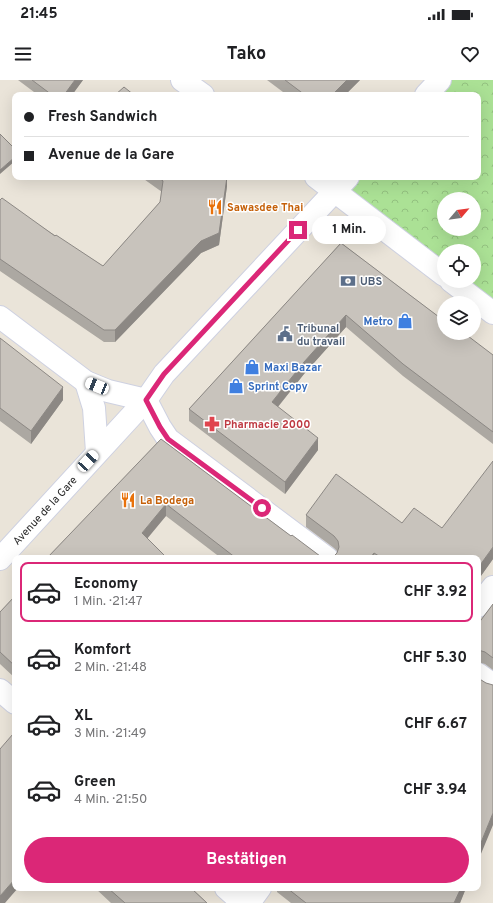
<!DOCTYPE html>
<html lang="de">
<meta charset="utf-8">
<style>
:root{--surface:#fff;--page:#f2f2f2;--text:#202124;--muted:#757577;--line:#e0e0e0;--accent:#db2777}
body{margin:0;font-family:Overpass,sans-serif;background:var(--page);color:var(--text);height:100vh;display:flex;flex-direction:column;font-size:15px;white-space:nowrap}
*{box-sizing:border-box;margin:0}
p{font-size:13px;color:var(--muted)}
.icon{flex:none;width:22px;height:22px;fill:none;stroke:currentColor;stroke-width:2;stroke-linecap:round;stroke-linejoin:round}
.map{position:relative;flex:1;overflow:hidden}
.panel{position:absolute;left:12px;top:475px;width:469px;height:336px;display:flex;flex-direction:column;background:var(--surface);border-radius:8px;box-shadow:0 4px 16px #0002}
.panel>*{flex:none}
.guide{position:absolute;left:12px;top:12px;width:469px;height:88px;border-radius:8px;box-shadow:0 4px 16px #0002;display:grid;align-content:center;height:88px;padding:0 12px;background:var(--surface)}
.needle{width:26px;rotate:61deg}
.tools{position:absolute;left:437px;top:112px;display:grid;gap:8px}
.tools a{display:grid;place-items:center;width:44px;height:44px;border-radius:50%;background:var(--surface);box-shadow:0 4px 16px #0002;font-size:20px}
.end{position:absolute;width:18px;height:18px;margin:-9px;border:5px solid #db2777;background:#fff;box-shadow:0 0 0 2px #fff}
.from{border-radius:50%}
.bubble{position:absolute;height:28px;border-radius:14px;background:var(--surface);box-shadow:0 4px 16px #0002;font-size:13px;font-weight:700;line-height:28px;text-align:center}
.car{position:absolute;width:12px;height:24px;margin:-12px -6px;border-radius:5px;box-shadow:0 0 3px 1px #0007;background:linear-gradient(#fff 24%,#345 0 40%,#fff 0 76%,#345 0 86%,#fff 0)}
.guide b{display:flex;align-items:center;gap:14px;height:38px;font-size:15px}
.guide b+b{border-top:1px solid var(--line)}
.guide i{width:10px;height:10px;background:var(--text)}
ul{padding:7px 0 0;list-style:none}
li{display:flex;align-items:center;gap:12px;height:60px;margin:0 8px 6px;padding:0 4px;border:2px solid transparent;border-radius:8px}
li div{flex:1}
li b{display:block;font-size:15px}
li em{font-style:normal;font-weight:700}
li.selected{border-color:var(--accent)}
li>.icon{width:36px;height:36px;stroke-width:1.5}
.button{display:flex;gap:8px;margin-top:auto;padding:8px 12px}
.button a{flex:1;height:46px;border-radius:24px;background:var(--accent);color:#fff;font-size:16px;font-weight:700;line-height:46px;text-align:center}
.status{display:flex;justify-content:space-between;align-items:center;height:28px;padding:0 20px;background:var(--surface);direction:ltr}
.status svg{height:11px;fill:currentColor}
header{display:flex;justify-content:space-between;align-items:center;height:52px;padding:0 12px;background:var(--surface);font-size:18px;font-weight:700}
.map>svg:first-child{display:block}
.forest{fill:url(#forest-crowns);fill-rule:evenodd}
.lines{fill:none;stroke-linecap:round;stroke-linejoin:round}
.minor-casing{stroke:#ced1e1;stroke-width:24}
.minor{stroke:#fff;stroke-width:22}
.wall{fill:#aca8a2}
.shaded-wall{fill:#8c8884}
.building{fill:#c8c3bc;stroke:#8c8884}
.route{stroke:#db2777;stroke-width:5}
.labels{text-anchor:middle;stroke-width:3;stroke-linejoin:round;paint-order:stroke}
.food-label{font-size:11px;font-weight:bold;fill:#c56008;stroke:#fff;text-anchor:start}
.service-label{font-size:11px;font-weight:bold;fill:#4e5e75;stroke:#fff;text-anchor:start}
.shop-label{font-size:11px;font-weight:bold;fill:#366cbe;stroke:#fff;text-anchor:start}
.health-label{font-size:11px;font-weight:bold;fill:#be3a42;stroke:#fff;text-anchor:start}
.street-label{font-size:11px;fill:#272727;stroke:#fff}
</style>
<div class="status"><b>21:45</b><svg viewBox="0 0 49 12"><path d="M0 12V9h3v3zM5 12V6h3v6zM10 12V3h3v9zM15 12V0h3v12zM26 1h20v11H26zM47 4h2v5h-2z"/></svg></div>
<header><svg class="icon" aria-label="menu" viewBox="0 0 24 24"><path d="M4 6h16M4 12h16M4 18h16"/></svg>Tako<svg class="icon" aria-label="heart" viewBox="0 0 24 24"><path d="M12 20l-8-8c-3-5 5-10 8-4 3-6 11-1 8 4z"/></svg></header>
<div class="map">
<svg width="493" height="823" viewBox="0 0 493 823">
<defs>
<pattern id="forest-crowns" width="20" height="18" patternUnits="userSpaceOnUse"><rect width="20" height="18" fill="#abe195"/><path d="M2 6a3 3 0 1 1 6 0M12 15a3 3 0 1 1 6 0" fill="none" stroke="#93c180"/></pattern>
</defs>
<rect width="100%" height="100%" fill="#eae4d9"/>
<path class="forest" d="M440,0h53v218l-5,11 -37,-28h23v-30h-30v24l-110,-85 14,-13h130v-82h-52zM444,119h30v30h-30z"/>
<g class="lines">
<g class="minor-casing">
<g id="minor">
<path d="M182,0l21,15"/>
<path d="M426,15l14,-15"/>
<path d="M316,97l128,98"/>
<path d="M451,201l42,32"/>
<path d="M0,237l86,65 22,9 38,9"/>
<path d="M86,302l8,26 3,44"/>
<path d="M146,320l14,27 8,12 159,119"/>
<path id="s1" d="M0,479l146,-159 18,-26 184,-197"/>
<path d="M478,526l15,-19"/>
<path d="M478,594l15,11"/>
<path d="M0,610l15,13"/>
<path d="M226,808l17,15"/>
<path d="M249,823l11,-15"/>
</g>
</g>
<use href="#minor" class="minor"/>
</g>
<path class="wall" d="M18,0h65l-11,15h-34z
M267,0h93l-15,15h-58z
M141,97h86v9l-8,59 -18,8 -86,89h-11l-104,-71v-71l103,66 57,-64 2,-10z
M341,163l102,77 50,35v89l-90,-68 -57,-49 -42,47 -26,33 40,43 -33,44 -96,-73v-12z
M0,258l63,62 -32,44 -31,-23z
M161,359l130,97 29,20 4,2h-103l-55,-42 -119,42z
M306,435l96,8 40,5 51,31 -15,21v-22h-150h4l6,-6 -4,-4 -28,-21z
M15,516v82l-15,-14v-52z
M493,524v66l-8,-6 -7,-2v-38z
M95,808h96l16,15h-96z
M277,808h189l-6,15h-169l-14,-11z"/>
<path class="shaded-wall" d="M75,0h8l-11,15h-8z
M347,0h13l-15,15h-13z
M15,77v4l-15,13v-4z
M227,97v9l-8,59 -18,8 -86,89v-12z
M346,235v12l-42,47 -32,40v-12l32,-40z
M63,307v13l-32,44v-13z
M318,358v12l-33,44v-12z
M166,424v12l-24,29v-12z
M493,467v12l-15,21v-12z
M374,473v5h-4z
M493,733v12l-15,36v-11z
M15,799v9h3l-13,15h-5v-7z
M461,808h5l-6,15h-6z"/>
<path class="building" d="M32,0h43l-11,15h-12z
M285,0h62l-15,15h-27z
M124,7l10,8h-19z
M0,54l15,15v8l-15,13z
M158,97h69l-8,56 -18,8 -86,89h-11l-104,-71v-59l2,-2 53,38 1,-1 47,31 57,-64 3,-21z
M341,163l102,77 1,-1v14h20l29,22v77l-90,-68 -57,-49 -42,47 -32,40 46,36 -33,44 -96,-73z
M0,258l63,49 -32,44 -31,-23z
M161,359l130,97 1,-1 28,21 4,2h-88l-70,-54 -24,29 25,25h-120z
M493,381v86l-15,21v-10h-96l-8,-5 -4,5h-42h4l5,-5 2,-6 -1,-6 -4,-5 -28,-21 30,-41 66,49 12,-15 28,20z
M15,516v70l-15,-14v-40z
M493,524v54l-8,-6 -7,-2v-26z
M478,598l8,5 7,2v128l-15,37z
M13,654l2,2v143l-15,17v-147z
M108,808h83l16,15h-82z
M287,808h174l-7,15h-148z"/>
<g class="lines">
<path class="route" d="M262,428l-94,-69 -8,-12 -14,-27 18,-26 134,-144"/>
</g>
<defs>
<g id="restaurant-bare" transform="scale(1.2)"><path d="M-5-6h1v4h1v-4h1v4h1v-4h1v5L-1.5 .5V6h-2V.5L-5-1ZM5-6V6H3V1.5H1.5Q1.5-4 5-6Z" fill="#e8710a" stroke="#fff" stroke-width="2.5" paint-order="stroke"/></g>
<g id="bank-bare" transform="scale(1.2)"><path d="M-6-4H6V4H-6ZM0-2.3a2.3 2.3 0 1 0 0 4.6a2.3 2.3 0 1 0 0-4.6Z" fill="#5c6f8a" stroke="#fff" stroke-width="2.5" paint-order="stroke"/></g>
<g id="shop-bare" transform="scale(1.2)"><path d="M-5-2.5h2.3a2.7 3.5 0 0 1 5.4 0H5L5.5 6h-11ZM-1.5-2.5h3a1.5 2.3 0 0 0-3 0Z" fill="#3f7fe0" stroke="#fff" stroke-width="2.5" paint-order="stroke"/></g>
<g id="civic-bare" transform="scale(1.2)"><path d="M-.6-6.5H3V-4.5H.6V-3L4-1V1h2V6H-6V1h2V-1L-.6-3ZM-1.2 2.5V6h2.4V2.5Z" fill="#5c6f8a" stroke="#fff" stroke-width="2.5" paint-order="stroke"/></g>
<g id="pharmacy-bare" transform="scale(1.2)"><path d="M-2-6h4v4h4v4h-4v4h-4v-4h-4v-4h4Z" fill="#e0444e" stroke="#fff" stroke-width="2.5" paint-order="stroke"/></g>
</defs>
<g fill-rule="evenodd">
<use href="#restaurant-bare" x="215" y="127"/>
<use href="#bank-bare" x="348" y="201"/>
<use href="#shop-bare" x="405" y="241"/>
<use href="#civic-bare" x="285" y="254"/>
<use href="#shop-bare" x="252" y="287"/>
<use href="#shop-bare" x="236" y="306"/>
<use href="#pharmacy-bare" x="212" y="344"/>
<use href="#restaurant-bare" x="128" y="420"/>
</g>
<g class="labels">
<g class="food-label">
<text x="227" y="131">Sawasdee Thai</text>
<text x="140" y="424">La Bodega</text>
</g>
<g class="service-label">
<text x="360" y="205">UBS</text>
<text x="297" y="252">Tribunal<tspan x="297" dy="13">du travail</tspan></text>
</g>
<g class="shop-label">
<text x="393" y="245" text-anchor="end">Metro</text>
<text x="264" y="291">Maxi Bazar</text>
<text x="248" y="310">Sprint Copy</text>
</g>
<g class="health-label">
<text x="224" y="348">Pharmacie 2000</text>
</g>
<g class="street-label">
<text dy="4" stroke="none"><textPath href="#s1" startOffset="66">Avenue de la Gare</textPath></text>
</g>
</g>
</svg>
<div class="tools">
<a><svg class="needle" viewBox="-14 -14 28 28"><path d="M0-13l5 13h-10z" fill="#e53935"/><path d="M0 13l5-13h-10z" fill="#757577"/></svg></a>
<a><svg class="icon" aria-label="locate" viewBox="0 0 24 24"><circle cx="12" cy="12" r="6"/><path d="M12 2v4M12 18v4M2 12h4M18 12h4"/></svg></a>
<a><svg class="icon" aria-label="layers" viewBox="0 0 24 24"><path d="M12 4l9 5-9 5-9-5zM3 14l9 5 9-5"/></svg></a>
</div>
<i class="end from" style="left:262px;top:428px"></i>
<i class="end" style="left:298px;top:150px"></i>
<div class="bubble" style="left:312px;top:136px;width:74px">1 Min.</div>
<i class="car" style="left:97px;top:306px;rotate:292deg"></i>
<i class="car" style="left:88px;top:381px;rotate:43deg"></i>
<div class="guide">
<b><i class="from"></i>Fresh Sandwich</b>
<b><i></i>Avenue de la Gare</b>
</div>
<section class="panel">
<ul>
<li class="selected"><svg class="icon" aria-label="car" viewBox="0 0 24 24"><path d="M5 17H2v-5l4-1 3-4h7l3 4 3 1v5h-3M9 17h6M6 11h13"/><circle cx="7" cy="17" r="2"/><circle cx="17" cy="17" r="2"/></svg><div><b>Economy</b><p>1 Min. · 21:47</p></div><em>CHF 3.92</em></li>
<li><svg class="icon" aria-label="car" viewBox="0 0 24 24"><path d="M5 17H2v-5l4-1 3-4h7l3 4 3 1v5h-3M9 17h6M6 11h13"/><circle cx="7" cy="17" r="2"/><circle cx="17" cy="17" r="2"/></svg><div><b>Komfort</b><p>2 Min. · 21:48</p></div><em>CHF 5.30</em></li>
<li><svg class="icon" aria-label="car" viewBox="0 0 24 24"><path d="M5 17H2v-5l4-1 3-4h7l3 4 3 1v5h-3M9 17h6M6 11h13"/><circle cx="7" cy="17" r="2"/><circle cx="17" cy="17" r="2"/></svg><div><b>XL</b><p>3 Min. · 21:49</p></div><em>CHF 6.67</em></li>
<li><svg class="icon" aria-label="car" viewBox="0 0 24 24"><path d="M5 17H2v-5l4-1 3-4h7l3 4 3 1v5h-3M9 17h6M6 11h13"/><circle cx="7" cy="17" r="2"/><circle cx="17" cy="17" r="2"/></svg><div><b>Green</b><p>4 Min. · 21:50</p></div><em>CHF 3.94</em></li>
</ul>
<div class="button"><a>Bestätigen</a></div>
</section>
</div>
